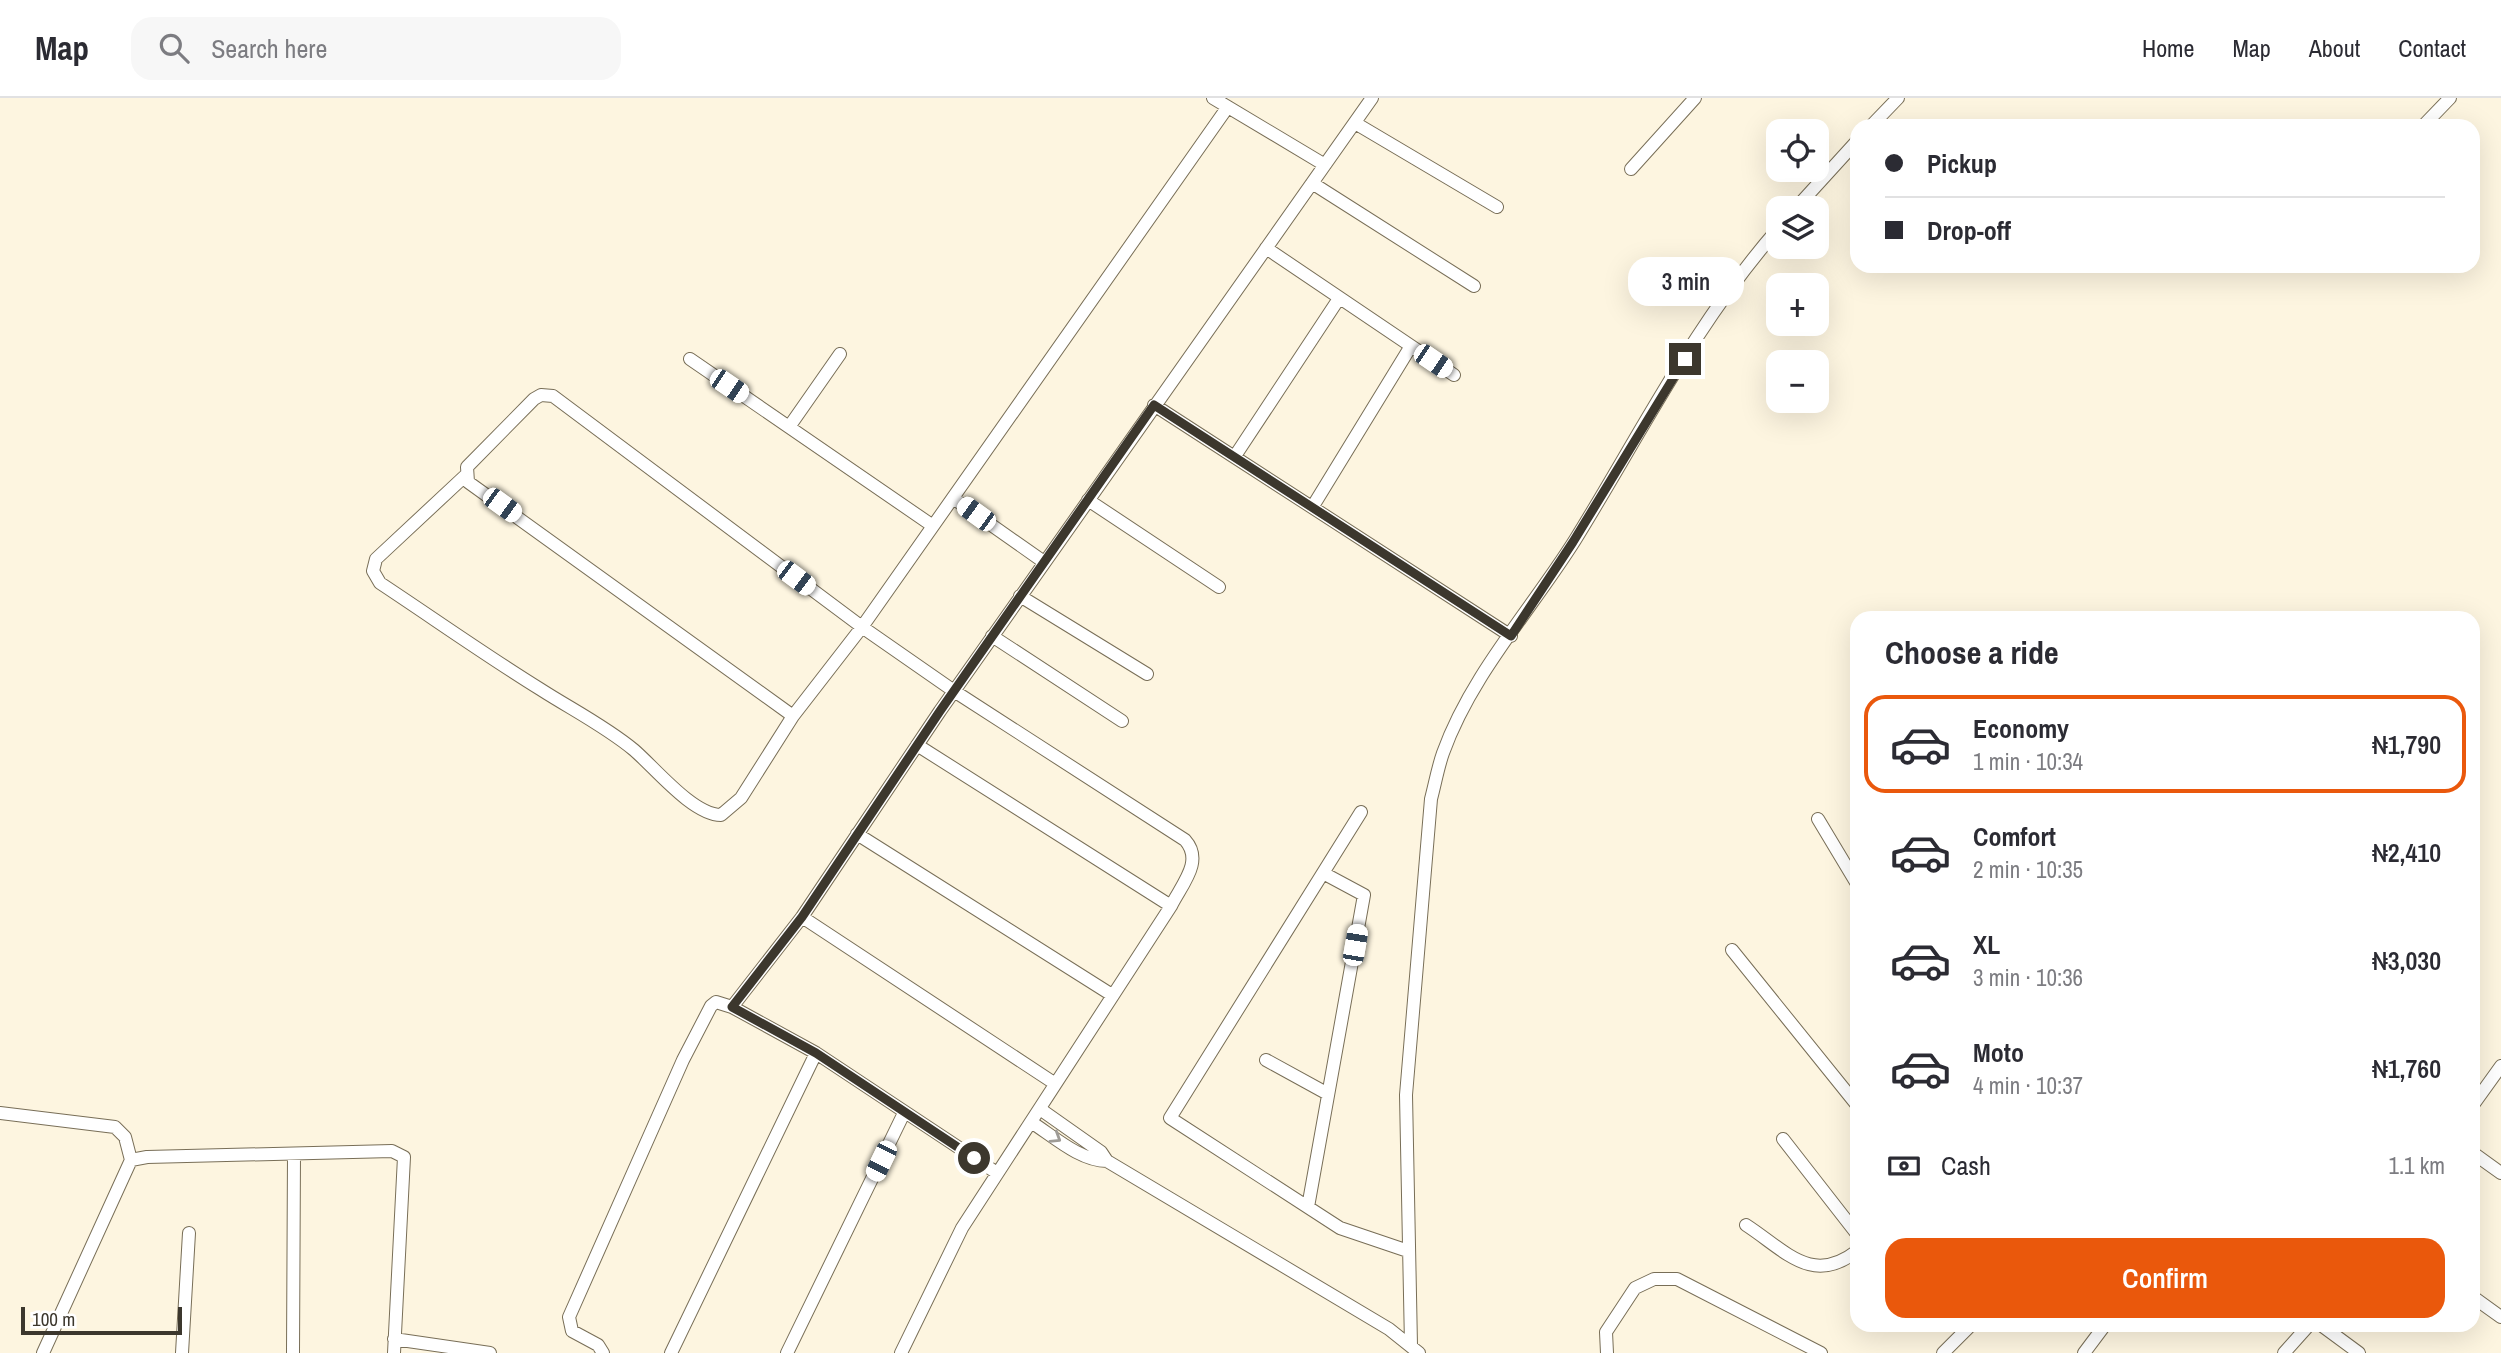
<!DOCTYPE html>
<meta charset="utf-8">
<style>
:root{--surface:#fff;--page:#f7f7f7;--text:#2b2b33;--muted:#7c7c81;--line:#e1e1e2;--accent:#ea580c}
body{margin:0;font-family:"Archivo Narrow",sans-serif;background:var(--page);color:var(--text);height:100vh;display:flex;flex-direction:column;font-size:26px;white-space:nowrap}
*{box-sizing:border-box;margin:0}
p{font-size:23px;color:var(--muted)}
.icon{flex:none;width:38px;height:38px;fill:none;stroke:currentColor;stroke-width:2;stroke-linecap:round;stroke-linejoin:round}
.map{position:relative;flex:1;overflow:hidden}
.panel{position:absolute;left:1850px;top:513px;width:630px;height:721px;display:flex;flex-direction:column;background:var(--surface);border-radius:21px;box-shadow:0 7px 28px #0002}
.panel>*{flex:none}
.hud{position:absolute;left:1850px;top:21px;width:630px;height:154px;border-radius:21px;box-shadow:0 7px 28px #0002;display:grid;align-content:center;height:154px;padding:0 35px;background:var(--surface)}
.controls{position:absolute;left:1766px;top:21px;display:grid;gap:14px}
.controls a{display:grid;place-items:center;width:63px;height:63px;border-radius:14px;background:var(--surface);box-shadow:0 7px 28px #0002;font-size:35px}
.scale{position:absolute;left:21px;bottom:18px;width:161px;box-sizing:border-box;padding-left:7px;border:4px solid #3c372d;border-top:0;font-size:19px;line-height:24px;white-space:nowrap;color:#3c372d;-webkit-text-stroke:5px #fff;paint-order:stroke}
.end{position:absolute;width:32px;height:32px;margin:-16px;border:9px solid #3c372d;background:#fff;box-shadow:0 0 0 4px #fff}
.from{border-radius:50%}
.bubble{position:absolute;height:49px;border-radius:21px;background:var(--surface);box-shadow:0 7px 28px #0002;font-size:23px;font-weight:600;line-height:49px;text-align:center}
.car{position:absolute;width:21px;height:42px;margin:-21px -10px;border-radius:9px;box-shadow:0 0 5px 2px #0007;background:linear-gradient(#fff 24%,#345 0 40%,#fff 0 76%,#345 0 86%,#fff 0)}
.hud b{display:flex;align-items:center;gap:24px;height:66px;font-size:26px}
.hud b+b{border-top:2px solid var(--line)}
.hud i{width:18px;height:18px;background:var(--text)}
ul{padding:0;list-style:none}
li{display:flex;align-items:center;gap:21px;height:98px;margin:0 14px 10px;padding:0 21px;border:4px solid transparent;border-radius:21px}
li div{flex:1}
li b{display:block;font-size:26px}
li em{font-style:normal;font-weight:600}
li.on{border-color:var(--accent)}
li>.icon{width:63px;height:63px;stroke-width:1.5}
h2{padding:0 35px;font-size:32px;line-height:84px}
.pay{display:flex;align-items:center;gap:18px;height:77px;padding:0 35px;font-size:26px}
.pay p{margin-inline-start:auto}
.button{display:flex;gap:14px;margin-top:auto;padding:14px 35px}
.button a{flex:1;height:80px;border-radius:21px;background:var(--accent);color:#fff;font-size:28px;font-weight:600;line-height:80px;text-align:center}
header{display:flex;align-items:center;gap:42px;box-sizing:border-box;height:98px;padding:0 35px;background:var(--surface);border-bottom:2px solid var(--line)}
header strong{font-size:33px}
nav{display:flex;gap:38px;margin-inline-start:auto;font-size:24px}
.search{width:490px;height:63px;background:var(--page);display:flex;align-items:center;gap:18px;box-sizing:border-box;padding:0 24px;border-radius:21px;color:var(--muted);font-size:26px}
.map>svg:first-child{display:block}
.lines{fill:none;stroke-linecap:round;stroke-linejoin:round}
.minor-casing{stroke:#786e57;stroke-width:14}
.minor{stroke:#fff;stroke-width:12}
.oneway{stroke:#9e9b96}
.route{stroke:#3c372d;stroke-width:9}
</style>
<header>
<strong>Map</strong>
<div class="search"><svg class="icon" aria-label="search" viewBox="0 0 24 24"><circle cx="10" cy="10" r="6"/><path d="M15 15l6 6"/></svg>Search here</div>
<nav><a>Home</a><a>Map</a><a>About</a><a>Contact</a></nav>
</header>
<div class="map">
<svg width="2501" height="1255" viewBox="0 0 2501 1255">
<rect width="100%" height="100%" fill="#fdf5e0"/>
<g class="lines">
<g class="minor-casing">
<path id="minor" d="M1213,0l112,67
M1355,25l142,84
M1871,28l27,-28
M2423,28l27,-28
M1631,71l64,-71
M1312,85l162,103
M1796,110l61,-67
M1266,150l188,127
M690,261l243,167
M1154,307l357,231
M789,329l51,-73
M1235,358l103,-156
M466,377l-90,84 -3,12 7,12c53,35 105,72 160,106 31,20 65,37 94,61 21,18 59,65 87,65l20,-17 52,-82
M953,400l91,64
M1088,402l131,87
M1313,408l98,-160
M1020,498l127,78
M992,538l130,85
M917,647l254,161
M1361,714l-191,306 170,110 68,23
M1818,721l39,65
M857,736l255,161
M802,819l252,166
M1732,852l125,155
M1266,962l62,34
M2473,1007l28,-39
M1040,1011l61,43 6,9 282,168 30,24
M0,1015l115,14 10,10 6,23
M1031,1024c22,14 49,39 76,39
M1783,1041l74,95
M2473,1055l28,20
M997,1075l-181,-120 -84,-46 70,-90 138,-206 432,-613
M1308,1109l56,-312 -41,-22
M1746,1127c40,26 66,61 111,26
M2473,1199l28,20
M2321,1227l38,28
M394,1241l96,14
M1411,1247l-5,-250 25,-296c4,-15 7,-32 12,-46 28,-78 88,-143 132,-213 65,-105 121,-218 203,-311
M43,1255l88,-193 16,-3 245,-6 12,6 -10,196
M182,1255l7,-120
M293,1255l1,-199
M603,1255l-5,-8 -26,-14 -3,-14 114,-257 28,-54 5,-4 16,5
M671,1255l145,-300
M787,1255l117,-240
M901,1255l61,-125 209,-322c11,-22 33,-45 14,-66l-231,-149 -92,-64 -309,-231 -12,-1 -7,4 -67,68 1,15 325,234 69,-89 365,-519
M1607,1255l-1,-21 29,-44 19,-9h23l144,74
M1943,1255l28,-28
M2084,1255l21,-28
M2284,1255l25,-28"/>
</g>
<use href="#minor" class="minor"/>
</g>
<defs><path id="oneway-chevron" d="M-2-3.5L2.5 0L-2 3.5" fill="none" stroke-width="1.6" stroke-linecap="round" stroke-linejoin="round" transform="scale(1.75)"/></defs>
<use class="oneway" href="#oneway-chevron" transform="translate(1056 1040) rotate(32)"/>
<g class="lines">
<path class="route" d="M974,1060l-158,-105 -84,-46 70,-90 138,-206 214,-306 357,231 62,-94 112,-183"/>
</g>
</svg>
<div class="controls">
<a><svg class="icon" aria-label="locate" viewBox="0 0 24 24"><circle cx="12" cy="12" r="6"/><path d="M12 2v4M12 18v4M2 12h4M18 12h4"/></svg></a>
<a><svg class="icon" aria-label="layers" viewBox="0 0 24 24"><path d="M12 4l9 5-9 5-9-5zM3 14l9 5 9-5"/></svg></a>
<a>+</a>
<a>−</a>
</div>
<div class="scale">100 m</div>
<i class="end from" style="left:974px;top:1060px"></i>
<i class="end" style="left:1685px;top:261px"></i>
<div class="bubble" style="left:1628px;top:159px;width:116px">3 min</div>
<i class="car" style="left:1433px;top:263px;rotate:124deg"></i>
<i class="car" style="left:729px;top:288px;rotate:124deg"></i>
<i class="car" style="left:502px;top:407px;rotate:126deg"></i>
<i class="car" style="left:976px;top:416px;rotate:306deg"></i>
<i class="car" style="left:796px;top:480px;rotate:127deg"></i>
<i class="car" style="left:1355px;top:847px;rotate:10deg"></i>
<i class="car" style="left:881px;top:1063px;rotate:206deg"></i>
<div class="hud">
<b><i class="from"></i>Pickup</b>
<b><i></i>Drop-off</b>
</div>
<section class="panel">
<h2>Choose a ride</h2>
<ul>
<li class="on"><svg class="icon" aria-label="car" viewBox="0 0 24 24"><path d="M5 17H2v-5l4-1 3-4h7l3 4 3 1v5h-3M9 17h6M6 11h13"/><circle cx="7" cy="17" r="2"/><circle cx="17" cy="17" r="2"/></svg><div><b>Economy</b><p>1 min · 10:34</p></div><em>₦1,790</em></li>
<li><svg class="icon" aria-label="car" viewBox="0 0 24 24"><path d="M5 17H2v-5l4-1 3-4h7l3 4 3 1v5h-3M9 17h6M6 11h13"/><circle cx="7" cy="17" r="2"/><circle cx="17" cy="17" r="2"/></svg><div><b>Comfort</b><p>2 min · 10:35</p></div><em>₦2,410</em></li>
<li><svg class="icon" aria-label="car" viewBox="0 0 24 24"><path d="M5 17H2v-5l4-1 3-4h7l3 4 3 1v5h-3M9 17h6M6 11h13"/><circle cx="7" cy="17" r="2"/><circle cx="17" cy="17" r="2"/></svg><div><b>XL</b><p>3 min · 10:36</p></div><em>₦3,030</em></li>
<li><svg class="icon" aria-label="car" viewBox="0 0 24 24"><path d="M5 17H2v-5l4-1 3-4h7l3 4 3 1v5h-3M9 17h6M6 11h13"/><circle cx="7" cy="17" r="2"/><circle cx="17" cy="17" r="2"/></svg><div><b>Moto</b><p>4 min · 10:37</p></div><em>₦1,760</em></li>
</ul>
<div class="pay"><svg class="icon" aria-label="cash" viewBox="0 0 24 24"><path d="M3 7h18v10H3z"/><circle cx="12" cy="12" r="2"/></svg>Cash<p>1.1 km</p></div>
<div class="button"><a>Confirm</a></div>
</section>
</div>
